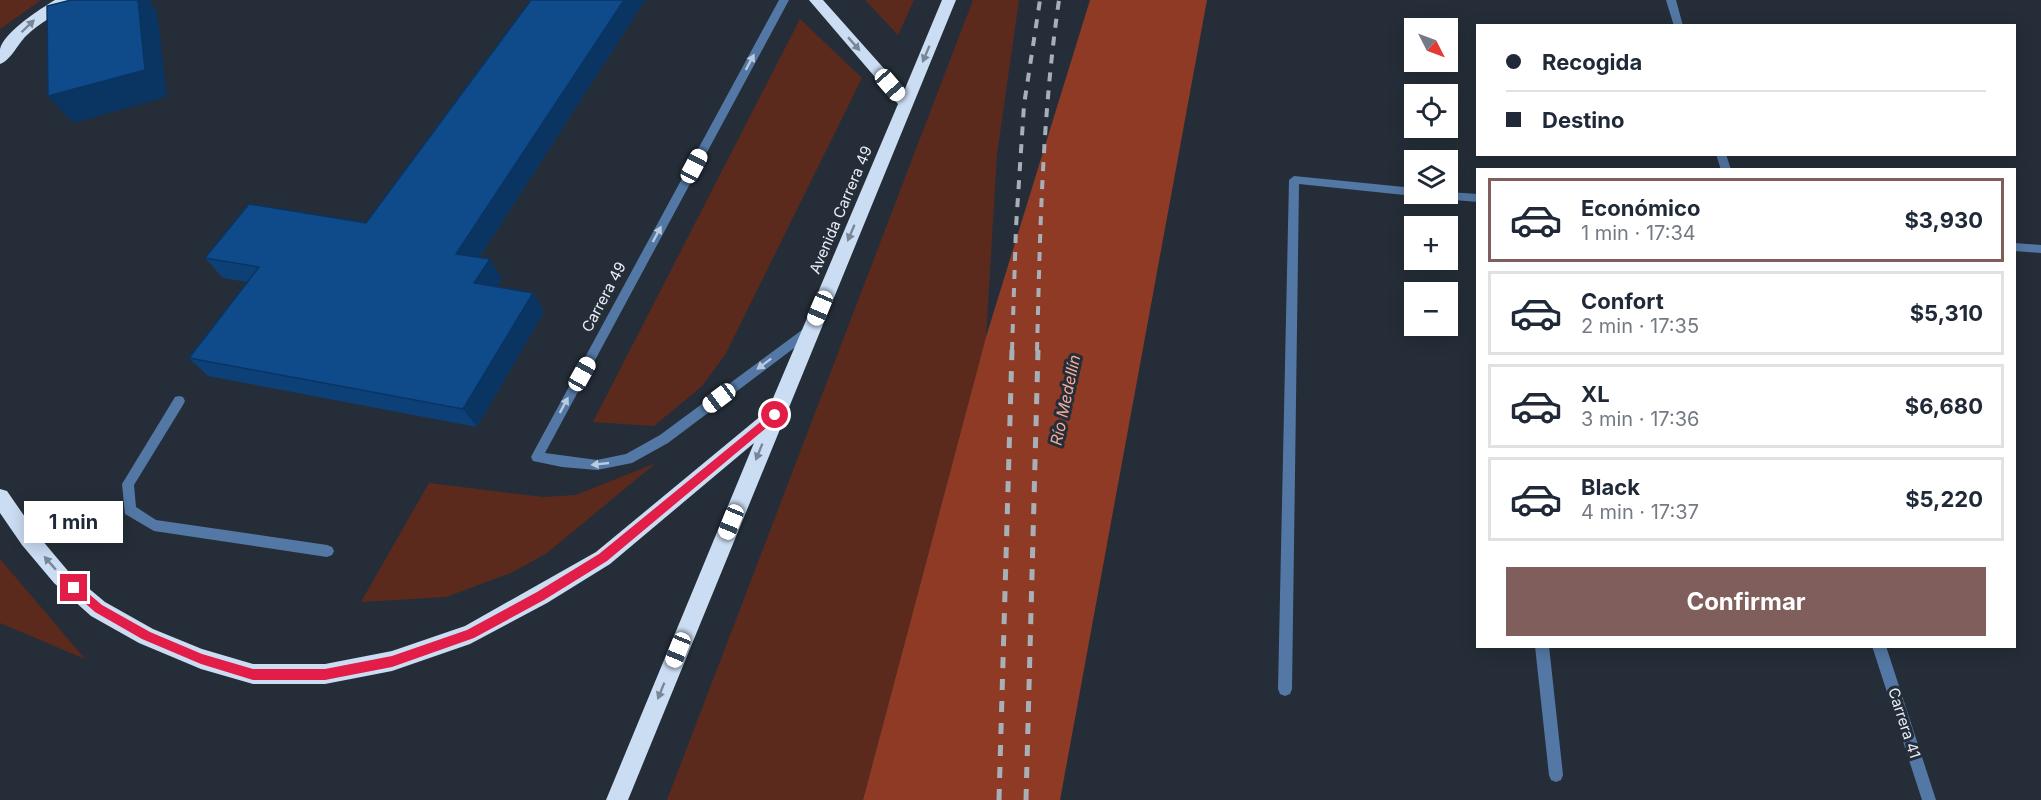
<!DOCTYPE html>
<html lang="es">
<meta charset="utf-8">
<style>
:root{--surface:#fff;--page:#f2f2f3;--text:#1f2937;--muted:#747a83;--line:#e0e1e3;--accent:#7f5e5b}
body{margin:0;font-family:Inter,sans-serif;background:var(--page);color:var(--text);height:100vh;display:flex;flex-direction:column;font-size:22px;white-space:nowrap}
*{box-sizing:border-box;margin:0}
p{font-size:20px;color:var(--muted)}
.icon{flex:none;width:33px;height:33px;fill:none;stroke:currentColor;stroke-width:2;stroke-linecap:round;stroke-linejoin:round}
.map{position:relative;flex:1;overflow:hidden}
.sheet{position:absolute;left:1476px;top:168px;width:540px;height:480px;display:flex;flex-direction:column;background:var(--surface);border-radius:0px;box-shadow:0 3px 15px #0003}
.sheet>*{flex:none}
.guide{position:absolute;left:1476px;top:24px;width:540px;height:132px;border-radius:0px;box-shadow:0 3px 15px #0003;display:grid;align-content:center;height:132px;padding:0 30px;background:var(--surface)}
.needle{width:39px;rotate:132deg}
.tools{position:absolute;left:1404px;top:18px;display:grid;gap:12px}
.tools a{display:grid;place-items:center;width:54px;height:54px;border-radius:0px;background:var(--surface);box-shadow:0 3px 15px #0003;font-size:30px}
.end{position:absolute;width:27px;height:27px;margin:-14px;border:8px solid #e11d48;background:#fff;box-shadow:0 0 0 3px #fff}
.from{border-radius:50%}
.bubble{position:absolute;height:42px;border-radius:0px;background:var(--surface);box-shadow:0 3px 15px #0003;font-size:20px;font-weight:700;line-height:42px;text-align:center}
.car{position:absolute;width:18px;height:36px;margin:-18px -9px;border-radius:8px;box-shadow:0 0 4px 2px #0007;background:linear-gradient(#fff 24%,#345 0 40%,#fff 0 76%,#345 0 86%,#fff 0)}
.guide b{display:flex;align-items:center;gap:21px;height:57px;font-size:22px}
.guide b+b{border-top:2px solid var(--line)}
.guide i{width:15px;height:15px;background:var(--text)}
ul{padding:10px 0 0;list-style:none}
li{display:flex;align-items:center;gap:18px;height:84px;margin:0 12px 9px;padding:0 18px;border:3px solid var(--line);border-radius:0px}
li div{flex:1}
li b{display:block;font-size:22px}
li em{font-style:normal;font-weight:700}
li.selected{border-color:var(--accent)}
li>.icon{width:54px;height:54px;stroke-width:1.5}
.action{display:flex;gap:12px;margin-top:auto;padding:12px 30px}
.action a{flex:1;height:69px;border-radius:0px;background:var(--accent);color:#fff;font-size:24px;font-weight:700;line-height:69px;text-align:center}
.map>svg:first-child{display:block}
.green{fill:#5c2a1d}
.water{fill:#8e3a25}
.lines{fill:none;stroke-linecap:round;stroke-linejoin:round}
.lane{fill:#5478a5;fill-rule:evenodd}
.street{fill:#5478a5;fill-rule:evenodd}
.highway{fill:#cbddf3;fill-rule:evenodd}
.rail-far1{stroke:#a8afb7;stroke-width:4;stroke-dasharray:9 9;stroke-linecap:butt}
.rail{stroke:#a8afb7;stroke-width:5;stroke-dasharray:11 11;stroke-linecap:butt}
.wall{fill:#0d4077}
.shaded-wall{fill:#0a3461}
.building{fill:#0f4b8a;stroke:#0a3461;stroke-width:1.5}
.oneway{fill:#788696}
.oneway2{fill:#bccadd}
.route{fill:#e11d48}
.labels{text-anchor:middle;stroke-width:6;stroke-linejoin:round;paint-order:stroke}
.street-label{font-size:15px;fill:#e8edf5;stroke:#252e38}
.water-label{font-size:16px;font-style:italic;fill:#f3ab98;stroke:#252e38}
</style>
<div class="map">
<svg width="2041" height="800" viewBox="0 0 2041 800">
<rect width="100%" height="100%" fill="#252e38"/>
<path class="green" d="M0,0h41l-41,29z
M865,0h49l-16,35z
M973,0h46l-22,154 -11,183 -123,463h-196z
M800,19l62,59 -137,277 -23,31 -48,40 -61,-4z
M656,463l-109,90 -36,20 -65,24 -85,5 68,-119 114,14 33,-2z
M0,559l85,100 -85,-36z"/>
<path class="water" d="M1090,0h117l-147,800h-197l123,-463z"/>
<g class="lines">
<path class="lane" d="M1294,176l120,12v6h4l-4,2 -115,-12 -7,505 -2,5 -5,2 -5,-2 -2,-5 11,-509z
M1448,192l30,2v8l-48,-4 -5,-4h23z
M179,396l4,1 2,4 -2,4 -49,80 2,22 20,13 171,25 5,2 2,4 -2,4 -5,2 -173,-26 -29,-17 -3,-30 53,-87z
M1535,646h14l14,129 -2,5 -5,2 -5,-2 -2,-5z"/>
<path class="street" d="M779,0h10l-244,453 52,7 29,-6 34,-19 146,-108h8l2,3 -2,3 -146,110 -36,20 -35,7 -35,-3 -29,-6 -2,-4 2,-4z
M1666,0h10l7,26h-9z
M1716,154h10l5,16h-10z
M2014,243l27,2v8l-27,-2z
M1872,646h14l50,154h-14z"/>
<path class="highway" d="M55,0h16c-12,14 -32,23 -45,36 -8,8 -16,25 -26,28 0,-5 0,-11 0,-15 4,-17 40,-40 55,-49z
M809,0h14l81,91 38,-91h14l-328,800h-22l148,-357 -144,121 -63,39 -77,41 -78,27 -67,13h-72l-52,-15 -62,-26 -48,-27 -37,-33 -32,-38 -22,-32v-24l7,2 29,42 32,38 37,31 48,27 49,20 51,15h72l67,-13 73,-25 131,-74 172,-142 130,-306z"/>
<path class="rail-far1" d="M1012,351l4,-124 8,-122 16,-105
M1037,351c3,-117 5,-235 22,-351"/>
<path class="rail" d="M999,800l13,-450
M1026,800l12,-450"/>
</g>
<path class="wall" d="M645,0l-166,258 23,21 -6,8 37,6 11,19 -67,115 -269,-51 -19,-18 59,-76 -25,-4 -18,-20 161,-35z"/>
<path class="shaded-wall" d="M138,0h11l8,11 10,86 -94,26 -25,-27z
M624,0h21l-176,273 -13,-19z
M490,259l12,20 -16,23 -12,-19z
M533,293l11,19 -67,115 -14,-18z"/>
<path class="building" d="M71,0h67l7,70 -97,26 -1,-90z
M531,0h93l-168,254 34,5 -16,24 59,10 -70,116 -274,-51 70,-91 -54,-9 44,-54 117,19z"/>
<defs><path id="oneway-solid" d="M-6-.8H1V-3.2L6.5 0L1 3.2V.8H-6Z" transform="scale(1.5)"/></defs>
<g class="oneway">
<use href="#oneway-solid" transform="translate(28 26) rotate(-44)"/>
<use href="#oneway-solid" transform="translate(854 44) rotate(49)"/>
<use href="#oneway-solid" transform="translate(926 54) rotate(113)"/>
<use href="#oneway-solid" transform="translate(851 233) rotate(113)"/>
<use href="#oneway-solid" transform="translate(759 452) rotate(112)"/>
<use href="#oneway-solid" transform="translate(50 563) rotate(-131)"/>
<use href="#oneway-solid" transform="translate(661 691) rotate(112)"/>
</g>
<g class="oneway2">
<use href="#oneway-solid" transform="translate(750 62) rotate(-62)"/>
<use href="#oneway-solid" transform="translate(657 234) rotate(-62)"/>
<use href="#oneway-solid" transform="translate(764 364) rotate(143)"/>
<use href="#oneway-solid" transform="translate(564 405) rotate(-62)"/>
<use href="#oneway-solid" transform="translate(600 464) rotate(174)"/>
</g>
<path class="route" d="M775,410l3,2v6l-171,143 -63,39 -70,38 -82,29 -67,13h-72l-52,-16 -59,-25 -47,-27 -27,-24 6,-5 3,1 25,21 48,27 52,22 51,15h72l67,-13 75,-26 70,-38 62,-38z"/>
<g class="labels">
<g class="street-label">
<text transform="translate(841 210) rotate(-67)" y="5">Avenida Carrera 49</text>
<text transform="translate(604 297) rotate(-62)" y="5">Carrera 49</text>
<text transform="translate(1904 723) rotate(72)" y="5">Carrera 41</text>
</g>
<g class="water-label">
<text transform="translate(1065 400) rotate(-78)" y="6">Río Medellín</text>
</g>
</g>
</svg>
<div class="tools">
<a><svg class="needle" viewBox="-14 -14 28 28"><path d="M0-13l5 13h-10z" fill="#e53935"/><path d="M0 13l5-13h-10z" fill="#747a83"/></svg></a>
<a><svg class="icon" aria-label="locate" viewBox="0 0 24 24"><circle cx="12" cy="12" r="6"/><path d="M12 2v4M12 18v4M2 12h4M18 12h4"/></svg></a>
<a><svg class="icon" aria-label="layers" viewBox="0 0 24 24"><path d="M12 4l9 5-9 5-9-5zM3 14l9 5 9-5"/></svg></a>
<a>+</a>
<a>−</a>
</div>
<i class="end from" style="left:775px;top:415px"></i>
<i class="end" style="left:74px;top:588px"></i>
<div class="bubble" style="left:24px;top:501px;width:99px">1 min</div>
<i class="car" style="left:890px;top:85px;rotate:139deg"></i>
<i class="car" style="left:694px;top:166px;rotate:28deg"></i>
<i class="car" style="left:820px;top:308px;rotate:203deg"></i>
<i class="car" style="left:582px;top:374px;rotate:29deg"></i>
<i class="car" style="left:719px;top:398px;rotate:233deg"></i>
<i class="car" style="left:731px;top:522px;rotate:202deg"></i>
<i class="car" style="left:678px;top:650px;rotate:202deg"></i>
<div class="guide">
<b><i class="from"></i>Recogida</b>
<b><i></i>Destino</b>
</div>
<section class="sheet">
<ul>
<li class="selected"><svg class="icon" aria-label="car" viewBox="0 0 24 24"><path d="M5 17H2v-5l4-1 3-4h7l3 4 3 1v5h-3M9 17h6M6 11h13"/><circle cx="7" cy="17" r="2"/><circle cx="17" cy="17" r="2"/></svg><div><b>Económico</b><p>1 min · 17:34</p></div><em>$3,930</em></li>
<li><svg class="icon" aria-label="car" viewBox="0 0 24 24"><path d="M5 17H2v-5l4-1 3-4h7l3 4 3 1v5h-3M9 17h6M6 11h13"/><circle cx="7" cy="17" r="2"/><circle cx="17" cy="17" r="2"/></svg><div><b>Confort</b><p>2 min · 17:35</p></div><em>$5,310</em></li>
<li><svg class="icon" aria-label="car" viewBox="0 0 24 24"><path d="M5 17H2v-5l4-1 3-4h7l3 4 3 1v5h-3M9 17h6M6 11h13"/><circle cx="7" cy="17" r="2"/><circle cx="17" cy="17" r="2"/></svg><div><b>XL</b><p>3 min · 17:36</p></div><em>$6,680</em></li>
<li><svg class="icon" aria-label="car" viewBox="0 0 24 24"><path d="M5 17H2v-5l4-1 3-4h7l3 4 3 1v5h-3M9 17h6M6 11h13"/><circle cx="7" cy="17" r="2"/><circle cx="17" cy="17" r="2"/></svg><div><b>Black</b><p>4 min · 17:37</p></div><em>$5,220</em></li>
</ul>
<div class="action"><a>Confirmar</a></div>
</section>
</div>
